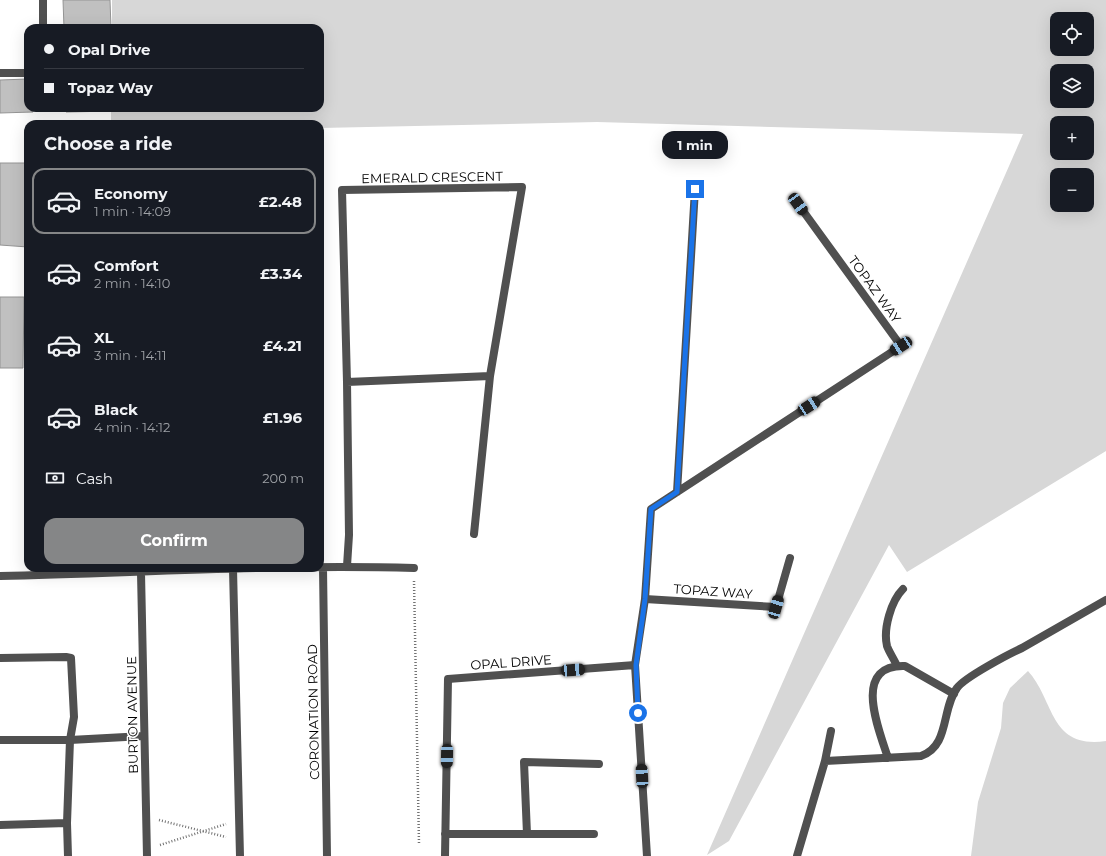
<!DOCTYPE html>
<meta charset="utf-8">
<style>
:root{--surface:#171b24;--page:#20242c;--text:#f1f3f6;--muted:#9ea1a6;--line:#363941;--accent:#858687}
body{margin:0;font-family:Montserrat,sans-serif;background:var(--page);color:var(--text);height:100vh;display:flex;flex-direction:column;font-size:15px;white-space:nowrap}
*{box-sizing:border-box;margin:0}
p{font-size:13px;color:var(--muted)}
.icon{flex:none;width:22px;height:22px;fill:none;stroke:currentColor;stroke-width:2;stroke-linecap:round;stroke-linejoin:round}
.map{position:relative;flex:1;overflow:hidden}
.panel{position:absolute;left:24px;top:120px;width:300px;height:452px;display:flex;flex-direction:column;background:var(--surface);border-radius:12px;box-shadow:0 4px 16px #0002}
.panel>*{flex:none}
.top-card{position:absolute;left:24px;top:24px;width:300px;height:88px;border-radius:12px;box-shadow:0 4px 16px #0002;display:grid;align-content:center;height:88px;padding:0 20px;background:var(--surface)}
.buttons{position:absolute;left:1050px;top:12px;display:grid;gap:8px}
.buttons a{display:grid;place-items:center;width:44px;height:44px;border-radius:8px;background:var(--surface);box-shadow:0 4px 16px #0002;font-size:20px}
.end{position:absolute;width:18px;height:18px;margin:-9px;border:5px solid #1a73e8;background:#fff;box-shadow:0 0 0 2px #fff}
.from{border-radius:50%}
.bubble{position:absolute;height:28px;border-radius:12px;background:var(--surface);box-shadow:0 4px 16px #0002;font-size:13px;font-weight:700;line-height:28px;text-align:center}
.car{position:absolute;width:12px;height:24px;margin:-12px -6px;border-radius:5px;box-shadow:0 0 3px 1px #0007;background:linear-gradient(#222 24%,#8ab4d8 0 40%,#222 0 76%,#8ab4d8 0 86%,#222 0)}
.top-card b{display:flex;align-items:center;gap:14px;height:38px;font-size:15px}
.top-card b+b{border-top:1px solid var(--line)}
.top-card i{width:10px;height:10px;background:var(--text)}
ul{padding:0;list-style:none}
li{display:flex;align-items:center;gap:12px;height:66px;margin:0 8px 6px;padding:0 12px;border:2px solid transparent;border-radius:12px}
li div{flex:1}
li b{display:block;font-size:15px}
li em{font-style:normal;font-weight:700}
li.on{border-color:var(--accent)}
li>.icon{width:36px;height:36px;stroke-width:1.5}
h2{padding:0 20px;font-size:18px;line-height:48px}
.pay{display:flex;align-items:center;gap:10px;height:44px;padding:0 20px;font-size:15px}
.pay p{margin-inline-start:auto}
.cta{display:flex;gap:8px;margin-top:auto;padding:8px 20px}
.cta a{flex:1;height:46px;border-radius:12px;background:var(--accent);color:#fff;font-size:16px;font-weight:700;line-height:46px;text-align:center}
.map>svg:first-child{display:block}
.green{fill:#d7d7d7;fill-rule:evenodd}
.building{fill:#c0c0c0;stroke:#949494}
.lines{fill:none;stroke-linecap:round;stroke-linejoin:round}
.path{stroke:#727272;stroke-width:2.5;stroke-dasharray:1 2;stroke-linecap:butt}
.service{stroke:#505050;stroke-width:8}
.minor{stroke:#505050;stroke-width:8}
.route{stroke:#1a73e8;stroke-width:5}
.labels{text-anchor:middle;stroke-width:3;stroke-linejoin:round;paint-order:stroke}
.street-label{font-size:13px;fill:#000;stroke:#fff}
</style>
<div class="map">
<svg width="1106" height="856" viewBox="0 0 1106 856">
<rect width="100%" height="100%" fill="#fff"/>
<path class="green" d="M112,0h994v451l-199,121 -18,-27 -160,296 -22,14 316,-721 -426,-12 -277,6v-4h-209v-16h209v-80h-208zM1057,19h30v30h-30zM1057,71h30v30h-30zM1057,123h30v30h-30zM1057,175h30v30h-30z
M1028,671c27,30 21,78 78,70v115h-135l7,-54 23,-74 2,-25 7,-15z"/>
<path class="building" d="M63,0h47l1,28h-47z
M28,79v29h5v4l-33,1v-33z
M66,108h48v3l-48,1z
M0,163h28v84l-28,-2z
M0,297h24l-1,71h-23z"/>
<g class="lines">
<path class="path" d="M414,581l5,263
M159,820l67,17
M160,845l66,-21"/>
<path class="service" d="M43,0v28
M0,73h28
M233,569l7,287
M0,658l66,-1 5,1 3,59 -4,23 -3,83 1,33
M0,825l67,-2"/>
<path class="minor" d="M347,382l143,-6
M677,492l18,-303
M347,566l2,-31 -2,-153 -5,-192 180,-3 -32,189 -16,158
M323,568l4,288
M141,573l6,283
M0,576c137,-3 277,-12 414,-8
M645,599l131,8 14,-49
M635,665l10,-66 6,-90 250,-163 -103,-142
M897,666c-3,-7 -8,-14 -10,-20 -4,-17 4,-45 16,-57
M0,740h70l74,-4
M888,758c-9,-28 -37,-94 17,-92l49,28
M825,761l96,-5c29,-10 20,-47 36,-68 8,-11 52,-34 65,-40l84,-48
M445,834h149
M527,834l-3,-72 75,2
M445,856l3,-177 187,-14 12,191
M797,856l28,-95 6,-30"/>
</g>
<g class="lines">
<path class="route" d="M638,713l-2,-48 9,-66 6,-90 26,-17 18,-303"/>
</g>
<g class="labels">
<g class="street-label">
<text transform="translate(432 177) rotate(-1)" y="5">EMERALD CRESCENT</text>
<text transform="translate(875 289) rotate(54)" y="5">TOPAZ WAY</text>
<text transform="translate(713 591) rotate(4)" y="5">TOPAZ WAY</text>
<text transform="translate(511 662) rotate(-4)" y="5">OPAL DRIVE</text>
<text transform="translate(313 712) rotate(-91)" y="5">CORONATION ROAD</text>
<text transform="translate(132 715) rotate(-91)" y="5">BURTON AVENUE</text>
</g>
</g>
</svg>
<div class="buttons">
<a><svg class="icon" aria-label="locate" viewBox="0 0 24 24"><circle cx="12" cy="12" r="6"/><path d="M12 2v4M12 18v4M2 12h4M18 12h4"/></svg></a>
<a><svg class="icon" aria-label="layers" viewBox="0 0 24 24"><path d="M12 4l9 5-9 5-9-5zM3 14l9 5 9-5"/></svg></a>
<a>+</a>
<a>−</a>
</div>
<i class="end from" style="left:638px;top:713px"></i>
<i class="end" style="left:695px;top:189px"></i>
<div class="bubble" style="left:662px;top:131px;width:66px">1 min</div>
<i class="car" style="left:798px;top:204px;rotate:144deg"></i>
<i class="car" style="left:901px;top:346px;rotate:237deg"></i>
<i class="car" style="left:809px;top:406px;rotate:57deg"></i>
<i class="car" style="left:776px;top:607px;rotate:16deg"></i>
<i class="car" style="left:573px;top:670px;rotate:86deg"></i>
<i class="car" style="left:447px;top:756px;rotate:181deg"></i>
<i class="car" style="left:642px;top:776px;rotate:357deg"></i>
<div class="top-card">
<b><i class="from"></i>Opal Drive</b>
<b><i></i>Topaz Way</b>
</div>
<section class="panel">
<h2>Choose a ride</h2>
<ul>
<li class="on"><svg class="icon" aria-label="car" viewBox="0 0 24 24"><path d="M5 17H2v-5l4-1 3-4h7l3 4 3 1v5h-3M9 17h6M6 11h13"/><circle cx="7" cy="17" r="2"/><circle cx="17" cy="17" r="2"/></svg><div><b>Economy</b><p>1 min · 14:09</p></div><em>£2.48</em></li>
<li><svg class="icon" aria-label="car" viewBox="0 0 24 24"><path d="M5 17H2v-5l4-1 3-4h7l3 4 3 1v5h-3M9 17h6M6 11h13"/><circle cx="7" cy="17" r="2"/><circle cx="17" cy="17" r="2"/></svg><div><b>Comfort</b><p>2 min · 14:10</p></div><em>£3.34</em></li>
<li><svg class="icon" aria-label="car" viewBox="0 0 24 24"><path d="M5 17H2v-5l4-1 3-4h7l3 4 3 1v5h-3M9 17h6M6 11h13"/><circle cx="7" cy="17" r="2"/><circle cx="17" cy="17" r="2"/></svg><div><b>XL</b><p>3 min · 14:11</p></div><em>£4.21</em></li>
<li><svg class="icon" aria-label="car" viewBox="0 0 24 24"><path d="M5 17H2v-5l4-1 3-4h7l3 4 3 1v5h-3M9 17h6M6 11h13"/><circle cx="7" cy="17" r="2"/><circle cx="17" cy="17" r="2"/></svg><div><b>Black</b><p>4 min · 14:12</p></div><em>£1.96</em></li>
</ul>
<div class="pay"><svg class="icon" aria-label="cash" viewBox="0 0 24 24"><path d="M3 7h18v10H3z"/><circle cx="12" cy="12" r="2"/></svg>Cash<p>200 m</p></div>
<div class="cta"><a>Confirm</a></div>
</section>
</div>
